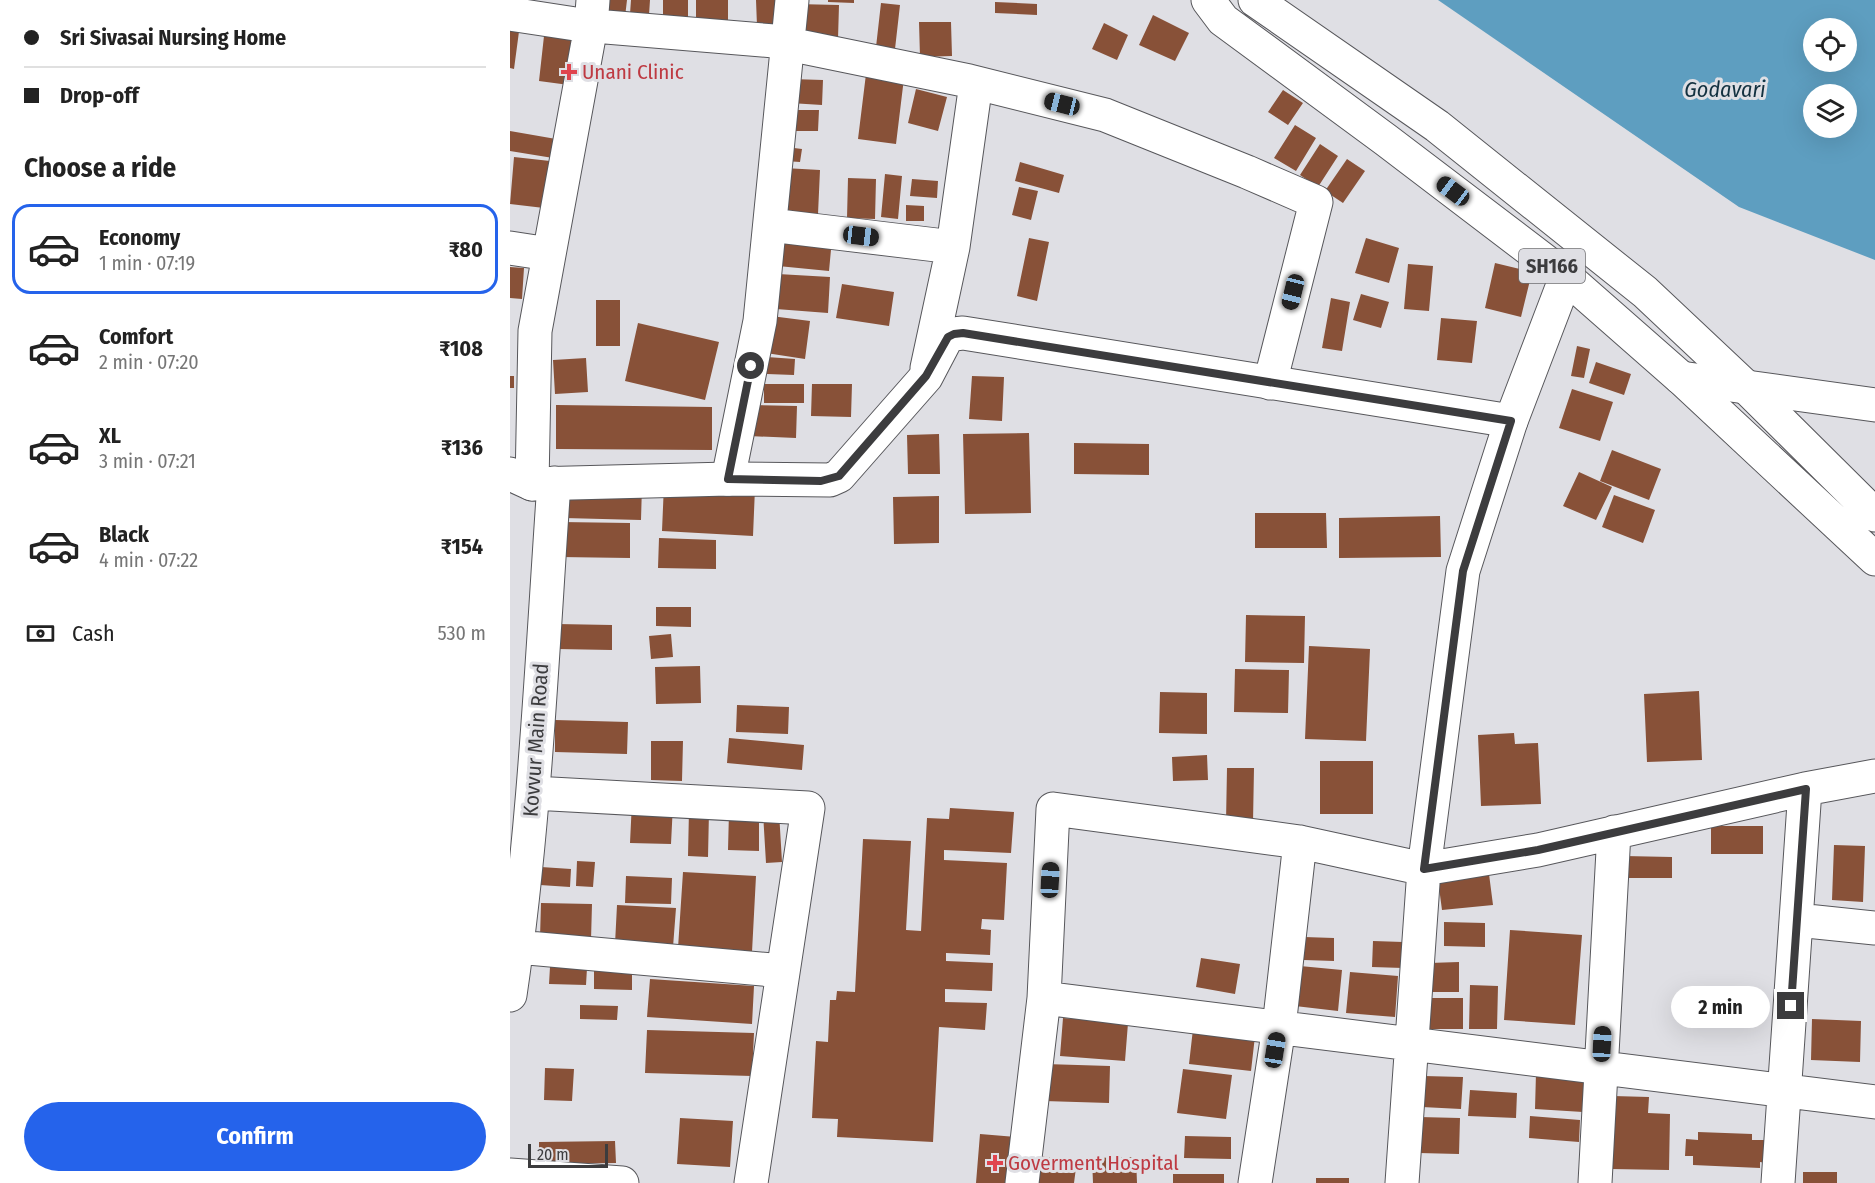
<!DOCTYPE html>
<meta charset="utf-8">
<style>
:root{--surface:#fff;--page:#f2f2f2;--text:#222;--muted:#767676;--line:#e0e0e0;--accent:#2563eb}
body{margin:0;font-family:"Fira Sans Condensed",sans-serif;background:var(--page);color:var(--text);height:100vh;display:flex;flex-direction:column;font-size:22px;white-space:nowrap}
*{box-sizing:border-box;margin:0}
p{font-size:20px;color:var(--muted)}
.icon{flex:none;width:33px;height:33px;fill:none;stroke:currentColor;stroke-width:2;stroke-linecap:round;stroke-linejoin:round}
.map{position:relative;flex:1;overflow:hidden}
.sheet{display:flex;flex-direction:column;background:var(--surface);width:510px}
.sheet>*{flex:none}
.guide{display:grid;align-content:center;height:132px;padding:0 24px;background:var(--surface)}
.fabs{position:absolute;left:1293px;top:18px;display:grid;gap:12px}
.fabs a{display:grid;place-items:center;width:54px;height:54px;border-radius:50%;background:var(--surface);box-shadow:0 6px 24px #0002;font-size:30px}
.scale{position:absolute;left:18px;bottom:15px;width:80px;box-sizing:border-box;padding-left:6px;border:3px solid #3c3c3e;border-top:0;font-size:16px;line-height:21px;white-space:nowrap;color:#3c3c3e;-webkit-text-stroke:4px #dfdfe4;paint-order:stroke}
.end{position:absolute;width:27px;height:27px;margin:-14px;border:8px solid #3c3c3e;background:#fff;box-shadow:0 0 0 3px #fff}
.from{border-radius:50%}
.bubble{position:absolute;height:42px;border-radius:21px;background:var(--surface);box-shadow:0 6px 24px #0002;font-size:20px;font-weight:700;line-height:42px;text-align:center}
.car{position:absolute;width:18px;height:36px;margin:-18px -9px;border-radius:8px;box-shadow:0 0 4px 2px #0007;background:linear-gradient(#222 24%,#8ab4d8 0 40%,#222 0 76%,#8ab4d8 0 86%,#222 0)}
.guide b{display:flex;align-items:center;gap:21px;height:57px;font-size:22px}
.guide b+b{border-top:2px solid var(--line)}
.guide i{width:15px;height:15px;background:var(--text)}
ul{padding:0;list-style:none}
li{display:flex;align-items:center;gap:18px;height:90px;margin:0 12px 9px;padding:0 12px;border:3px solid transparent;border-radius:18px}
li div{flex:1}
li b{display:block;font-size:22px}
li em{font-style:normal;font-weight:700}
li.on{border-color:var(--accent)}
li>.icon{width:54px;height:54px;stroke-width:1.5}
h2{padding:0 24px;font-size:27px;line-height:72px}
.pay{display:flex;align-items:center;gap:15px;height:66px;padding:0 24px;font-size:22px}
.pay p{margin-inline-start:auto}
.action{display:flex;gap:12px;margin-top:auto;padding:12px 24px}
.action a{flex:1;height:69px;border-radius:36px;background:var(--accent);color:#fff;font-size:24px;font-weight:700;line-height:69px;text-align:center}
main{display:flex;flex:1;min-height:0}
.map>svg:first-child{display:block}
.water{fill:#5e9ec0;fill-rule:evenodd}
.building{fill:#885138}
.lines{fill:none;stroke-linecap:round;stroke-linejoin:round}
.minor-casing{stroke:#57575b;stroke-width:35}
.major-casing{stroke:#57575b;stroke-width:35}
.minor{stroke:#fff;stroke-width:33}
.major{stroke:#fff;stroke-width:33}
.route{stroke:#3c3c3e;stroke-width:8}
.health-dot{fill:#e0444e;stroke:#dfdfe4;stroke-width:2}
.labels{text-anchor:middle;stroke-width:6;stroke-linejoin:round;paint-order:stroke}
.shield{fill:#dfdfe4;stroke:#6d6d70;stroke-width:1.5}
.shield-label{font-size:20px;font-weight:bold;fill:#3c3c3e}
.health-label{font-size:21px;fill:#be3a42;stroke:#dfdfe4;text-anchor:start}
.street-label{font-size:21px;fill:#3c3c3e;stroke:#dfdfe4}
.water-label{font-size:22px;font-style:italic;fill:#133140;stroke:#dfdfe4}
</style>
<main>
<section class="sheet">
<div class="guide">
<b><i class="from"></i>Sri Sivasai Nursing Home</b>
<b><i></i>Drop-off</b>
</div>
<h2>Choose a ride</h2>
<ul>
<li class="on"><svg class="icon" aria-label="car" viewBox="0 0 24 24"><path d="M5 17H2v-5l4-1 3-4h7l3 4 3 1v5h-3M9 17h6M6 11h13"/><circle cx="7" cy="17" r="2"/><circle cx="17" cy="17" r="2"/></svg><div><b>Economy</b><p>1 min · 07:19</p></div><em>₹80</em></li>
<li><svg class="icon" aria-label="car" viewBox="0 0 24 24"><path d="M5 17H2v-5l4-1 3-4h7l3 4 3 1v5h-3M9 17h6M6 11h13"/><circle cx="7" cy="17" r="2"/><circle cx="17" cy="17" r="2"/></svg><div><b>Comfort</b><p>2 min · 07:20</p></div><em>₹108</em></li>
<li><svg class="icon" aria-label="car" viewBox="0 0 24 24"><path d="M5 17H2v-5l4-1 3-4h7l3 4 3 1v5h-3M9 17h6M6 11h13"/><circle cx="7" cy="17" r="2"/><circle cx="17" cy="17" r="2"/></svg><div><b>XL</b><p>3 min · 07:21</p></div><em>₹136</em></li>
<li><svg class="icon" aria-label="car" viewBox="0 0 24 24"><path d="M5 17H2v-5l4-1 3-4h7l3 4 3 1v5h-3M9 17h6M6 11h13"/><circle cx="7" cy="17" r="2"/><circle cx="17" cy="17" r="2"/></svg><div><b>Black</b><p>4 min · 07:22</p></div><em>₹154</em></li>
</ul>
<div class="pay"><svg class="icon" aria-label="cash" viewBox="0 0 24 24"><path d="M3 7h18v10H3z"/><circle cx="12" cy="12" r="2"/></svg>Cash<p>530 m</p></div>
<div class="action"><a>Confirm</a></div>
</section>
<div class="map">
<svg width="1365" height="1183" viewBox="0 0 1365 1183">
<rect width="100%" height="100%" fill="#dfdfe4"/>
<path class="water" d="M928,0h437v260l-136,-53zM1304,28h32v34h-32zM1304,94h32v34h-32z"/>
<path class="building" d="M88,0h29l-2,17 -28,-2z
M121,0h19l-1,15 -19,-1z
M153,0h25v19h-25z
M186,0h32v26h-32z
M246,0h23l1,26h-23z
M318,0h26v3l-26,-1z
M485,2l42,2v11l-42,-2z
M371,3l19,2 -5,44 -19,-2z
M286,4l43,1 -1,34 -44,-2z
M643,15l36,18 -14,28 -36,-16z
M409,22h32l1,34 -32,1z
M0,23l10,1 -6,45 -4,-1z
M594,23l24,12 -11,25 -25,-11z
M34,36l30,4 -5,45 -30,-4z
M356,74l38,4 -8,66 -38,-5z
M281,79l32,1 -1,25 -32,-2z
M406,89l31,8 -9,34 -30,-8z
M773,90l20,13 -15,22 -20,-13z
M282,110h27l-1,21h-27z
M785,125l21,13 -20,33 -22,-13z
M0,131l46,8 -3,19 -43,-7z
M810,144l18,12 -20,31 -18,-12z
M276,147l16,2 -2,13 -15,-1z
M4,157l36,4 -6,47 -34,-4z
M837,159l18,12 -22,32 -18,-12z
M510,162l44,13 -5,18 -44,-12z
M274,168l36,2 -2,44 -37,-2z
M375,174l17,2 -4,43 -17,-2z
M338,178l28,1 -1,40 -28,-1z
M402,179l26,2 -1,17 -27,-2z
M509,187l19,4 -7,29 -19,-5z
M396,205l18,1v15h-18z
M271,234l51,5 -3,32 -51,-5z
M519,238l20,4 -12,59 -20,-5z
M856,238l33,10 -10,35 -34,-10z
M985,263l37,9 -11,45 -36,-9z
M898,264l25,2 -4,45 -25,-2z
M0,267l14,1 -2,31 -12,-1z
M268,274l52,3 -2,36 -52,-4z
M332,284l52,8 -5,34 -53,-8z
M851,294l28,8 -8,26 -28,-8z
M821,298l19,4 -8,49 -20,-3z
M86,300h24v46h-24z
M261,316l39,5 -5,38 -39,-6z
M931,318l36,3 -5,42 -35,-3z
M128,323l81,19 -14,58 -80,-19z
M1067,346l13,3 -6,29 -13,-2z
M257,357l28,2 -1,16 -27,-1z
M76,358l2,34 -33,2 -2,-34z
M1086,362l35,12 -7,21 -35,-12z
M0,376h4v12h-4z
M462,376l32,1 -2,44 -33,-2z
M254,384h40v19h-40z
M302,384h40l-1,33 -40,-1z
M1062,389l41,13 -13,39 -41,-13z
M46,405l156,2v43l-156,-1z
M239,405l48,1 -1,32 -47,-2z
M519,433l2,80 -66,1 -2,-80z
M429,434l1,40h-32l-1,-39z
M564,443l75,1v31l-75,-1z
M1102,450l49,19 -12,31 -49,-19z
M1069,472l33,15 -16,33 -33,-14z
M154,484l91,4 -2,48 -91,-5z
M55,485l77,1 -1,34 -77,-2z
M1104,495l41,15 -12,33 -41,-16z
M429,496v47l-45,1 -1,-47z
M745,513h71l1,35h-72z
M930,516l1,41 -102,1v-40z
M51,522l69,1v35l-70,-1z
M149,538l57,2v29l-58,-1z
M146,607h35v20l-35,-1z
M736,615l59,1 -1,47 -59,-1z
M47,624l55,1v25l-55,-1z
M161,634l2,23 -22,2 -2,-23z
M799,646l61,3 -4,92 -61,-2z
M190,666l1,37 -45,1 -1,-37z
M725,669l54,1 -1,43 -54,-1z
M1189,691l3,69 -55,2 -3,-68z
M650,692l47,1v41l-48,-1z
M227,705l52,2 -1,27 -52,-2z
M45,720l73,2 -1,32 -72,-2z
M1004,733l1,11 23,-1 3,61 -60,2 -3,-71z
M219,738l75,7 -2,25 -75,-7z
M141,741h32l-1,40 -31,-1z
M697,755l1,25 -35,1 -1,-24z
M810,761h53v53h-53z
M717,768h27l-1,54h-27z
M122,801l41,3 -2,40 -41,-1z
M440,808l64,4 -3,41 -67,-3v10l63,3 -3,57 -22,-1 -1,10 10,1 -1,25 -44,-2v8l47,2 -1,28 -47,-2v13l42,1 -2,27 -46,-3 -6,115 -96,-5 1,-18 -26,-1 4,-77 12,1 2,-42h6l1,-9 18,1 8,-153 48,2 -5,89 15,1 6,-113 22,1z
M179,810l20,1 -1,46 -20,-1z
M219,812l30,1v38l-31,-1z
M269,812l3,50 -16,1 -3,-50z
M1201,826h52v28h-52z
M1324,845l31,1 -2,56 -31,-2z
M1114,856l48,1v21h-48z
M67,861l18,1 -2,25 -17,-1z
M31,867l30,2 -1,18 -30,-2z
M173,872l73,4 -4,76 -74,-4z
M979,874l4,31 -51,5 -4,-30z
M116,876l46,2 -1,26 -46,-1z
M31,903l51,1 -1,36 -51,-2z
M107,905l59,3 -3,39 -58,-3z
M934,922l41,1v24l-41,-1z
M1000,930l72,5 -7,90 -71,-5z
M794,937l30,1v23l-30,-1z
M863,941l30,1v26l-31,-1z
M691,958l39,6 -5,30 -39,-7z
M949,962v30h-29l-1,-29z
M790,966l42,4 -4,41 -43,-5z
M40,967l37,1 -1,17 -37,-1z
M84,970l38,1v19l-38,-1z
M840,972l48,4 -3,41 -49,-4z
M140,979l104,7 -2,38 -105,-7z
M960,985l28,1 -1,43h-28z
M918,998h35v31h-35z
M70,1005l38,1 -1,14 -37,-1z
M553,1018l65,5 -3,38 -65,-5z
M1302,1019l49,2 -1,41 -49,-2z
M683,1029l62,7 -4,35 -62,-7z
M137,1030l107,3 -2,43 -107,-3z
M535,1064l65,2 -1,37 -65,-2z
M35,1068l29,1 -2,32 -28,-1z
M673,1069l49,6 -6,44 -49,-6z
M1026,1073l49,3 -2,36 -48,-3z
M914,1076l39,1 -2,32 -39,-2z
M960,1090l47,3 -1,25 -48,-2z
M1103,1096l36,1 -1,16 22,1 -1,56 -58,-1z
M1020,1116l50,4 -1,22 -50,-4z
M909,1117l41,1 -1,36 -40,-1z
M170,1118l53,3 -3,46 -53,-3z
M1188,1132l54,2v6h14v23l-6,-1v6l-67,-3v-9h-8l1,-17 12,1z
M470,1134l36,3 -5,46h-35z
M675,1136l46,1v22l-47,-1z
M105,1141l1,22 -77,1v-22z
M528,1156l39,4 -3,23h-39z
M626,1157l1,26h-44l-1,-25z
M1293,1172h34v11h-34z
M663,1174h51v9h-51z
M806,1178h33v5h-33z"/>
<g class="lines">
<g class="minor-casing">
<path id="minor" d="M0,14l72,11 192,16 195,40 136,34 142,57 69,30 -46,181
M260,225l183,22
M0,248l39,6
M417,368l26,-121 23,-164
M1171,378l194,27
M218,479l32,-158 32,-321
M22,484l3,-153 56,-305 2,-26
M23,793l275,15 -57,375
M1287,920l78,8
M7,947l266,24
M0,995c25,-169 32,-341 44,-512
M534,998l831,104
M0,1175l112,8
M512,1183l22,-185 9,-189 247,33 124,27 114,-19 267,-61 70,-13
M745,1183l24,-156 21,-185
M892,1183l22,-314 39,-298 48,-150
M1085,1183l19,-351
M1268,1183l27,-394"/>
</g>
<g class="major-casing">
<path id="major" d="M698,0l15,20 163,120 180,137 115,101 194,181
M745,0l182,126 208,166 101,95 129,128
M0,474l22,10 196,-5 102,1 9,-4 87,-99 21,-40 7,-3 9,-1 548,88 55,-144"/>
</g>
<use href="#minor" class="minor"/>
<use href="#major" class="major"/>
</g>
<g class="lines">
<path class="route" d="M241,366l-23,113 93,2 18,-5 87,-100 22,-39 6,-3 9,-1 548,88 -48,150 -39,298 114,-19 268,-61 -15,217"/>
</g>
<g class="health-dot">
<path d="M56 63h6v6h6v6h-6v6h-6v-6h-6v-6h6z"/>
<path d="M482 1154h6v6h6v6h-6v6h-6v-6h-6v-6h6z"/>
</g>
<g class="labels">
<rect class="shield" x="1009" y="249" width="66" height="34" rx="4.5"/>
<g class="shield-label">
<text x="1042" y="273">SH166</text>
</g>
<g class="health-label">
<text x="72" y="79">Unani Clinic</text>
<text x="498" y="1170">Goverment Hospital</text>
</g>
<g class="street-label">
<text transform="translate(26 740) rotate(-86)" y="7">Kovvur Main Road</text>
</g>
<g class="water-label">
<text x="1215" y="97">Godavari</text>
</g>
</g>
</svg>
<div class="fabs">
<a><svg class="icon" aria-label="locate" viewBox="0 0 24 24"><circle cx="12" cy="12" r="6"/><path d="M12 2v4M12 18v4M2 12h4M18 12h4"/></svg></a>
<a><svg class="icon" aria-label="layers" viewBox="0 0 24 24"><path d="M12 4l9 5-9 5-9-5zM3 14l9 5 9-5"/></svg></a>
</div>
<div class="scale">20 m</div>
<i class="end from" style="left:241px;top:366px"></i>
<i class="end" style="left:1281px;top:1006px"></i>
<div class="bubble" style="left:1161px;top:986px;width:99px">2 min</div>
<i class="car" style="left:552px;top:104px;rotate:284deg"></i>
<i class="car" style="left:943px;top:191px;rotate:307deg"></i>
<i class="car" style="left:351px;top:236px;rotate:97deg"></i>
<i class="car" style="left:783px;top:292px;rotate:194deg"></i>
<i class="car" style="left:540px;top:880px;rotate:3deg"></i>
<i class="car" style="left:1092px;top:1044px;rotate:3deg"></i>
<i class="car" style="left:765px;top:1050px;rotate:9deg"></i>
</div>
</main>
